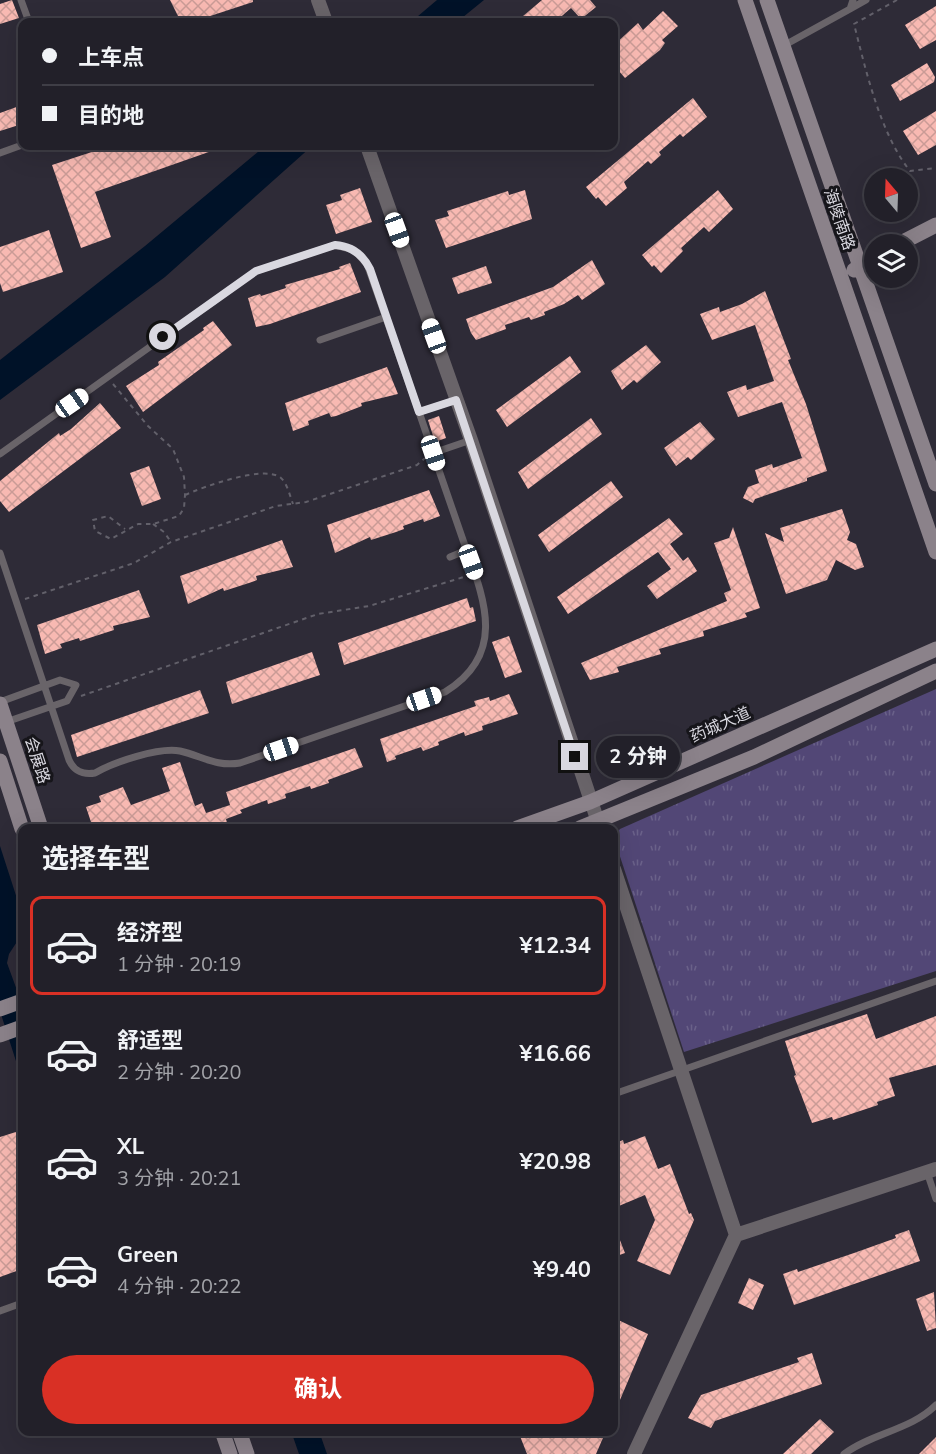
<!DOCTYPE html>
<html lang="zh">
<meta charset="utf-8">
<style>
:root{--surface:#222029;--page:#2e2d35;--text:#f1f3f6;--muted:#a2a3a8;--line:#3f3e46;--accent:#d93025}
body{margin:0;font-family:"Nunito Sans","Noto Sans SC",sans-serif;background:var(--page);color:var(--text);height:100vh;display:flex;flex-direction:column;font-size:22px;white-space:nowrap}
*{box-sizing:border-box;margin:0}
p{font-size:20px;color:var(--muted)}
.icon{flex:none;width:33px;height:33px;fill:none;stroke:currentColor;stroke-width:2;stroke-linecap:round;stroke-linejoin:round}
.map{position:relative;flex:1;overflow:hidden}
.details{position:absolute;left:18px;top:824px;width:600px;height:612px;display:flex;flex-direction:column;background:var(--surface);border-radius:12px;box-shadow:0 6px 24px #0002,0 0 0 2px var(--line)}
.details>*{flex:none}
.banner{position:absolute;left:18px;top:18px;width:600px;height:132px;border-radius:12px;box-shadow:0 6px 24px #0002,0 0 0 2px var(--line);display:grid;align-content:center;height:132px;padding:0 24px;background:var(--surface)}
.needle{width:39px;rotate:341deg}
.fabs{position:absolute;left:864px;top:168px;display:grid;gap:12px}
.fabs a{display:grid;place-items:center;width:54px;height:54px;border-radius:50%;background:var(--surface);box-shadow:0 6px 24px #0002,0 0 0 2px var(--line);font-size:30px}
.end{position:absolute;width:27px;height:27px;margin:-14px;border:8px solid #d9d8e0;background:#111;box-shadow:0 0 0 3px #111}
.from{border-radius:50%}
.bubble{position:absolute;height:42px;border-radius:21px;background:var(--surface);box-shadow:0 6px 24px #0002,0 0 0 2px var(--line);font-size:20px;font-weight:700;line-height:42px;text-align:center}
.car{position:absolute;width:18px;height:36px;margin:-18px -9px;border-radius:8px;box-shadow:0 0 4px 2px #0007;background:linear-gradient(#fff 24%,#345 0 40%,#fff 0 76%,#345 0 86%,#fff 0)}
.banner b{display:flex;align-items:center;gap:21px;height:57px;font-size:22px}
.banner b+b{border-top:2px solid var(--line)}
.banner i{width:15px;height:15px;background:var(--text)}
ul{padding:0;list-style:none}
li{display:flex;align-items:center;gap:18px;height:99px;margin:0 12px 9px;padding:0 12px;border:3px solid transparent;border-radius:12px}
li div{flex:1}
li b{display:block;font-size:22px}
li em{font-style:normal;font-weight:700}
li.on{border-color:var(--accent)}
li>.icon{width:54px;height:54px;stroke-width:1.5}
h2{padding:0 24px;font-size:27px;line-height:72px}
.cta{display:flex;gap:12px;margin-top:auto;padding:12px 24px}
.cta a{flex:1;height:69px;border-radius:36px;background:var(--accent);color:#fff;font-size:24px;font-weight:700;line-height:69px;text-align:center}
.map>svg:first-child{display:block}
.grass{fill:url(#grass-tufts)}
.water{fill:#001228}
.building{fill:url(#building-cross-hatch)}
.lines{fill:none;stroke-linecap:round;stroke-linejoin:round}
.path{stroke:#62606a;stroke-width:2;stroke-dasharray:4.5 4.5;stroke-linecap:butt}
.lane{stroke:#696469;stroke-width:7}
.street{stroke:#696469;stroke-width:14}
.secondary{stroke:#8b828a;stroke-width:15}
.route{stroke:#d9d8e0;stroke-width:8}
.labels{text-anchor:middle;stroke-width:6;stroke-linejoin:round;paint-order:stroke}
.street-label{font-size:16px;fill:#d9d8e0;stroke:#16151a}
</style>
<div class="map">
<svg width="936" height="1454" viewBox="0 0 936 1454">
<defs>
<pattern id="grass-tufts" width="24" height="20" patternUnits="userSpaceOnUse" patternTransform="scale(1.5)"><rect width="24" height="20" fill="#524776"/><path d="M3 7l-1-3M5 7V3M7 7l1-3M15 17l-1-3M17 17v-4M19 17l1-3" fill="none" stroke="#6a6189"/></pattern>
<pattern id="building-cross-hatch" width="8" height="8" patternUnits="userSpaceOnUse" patternTransform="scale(1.5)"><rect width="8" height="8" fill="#f8b9b2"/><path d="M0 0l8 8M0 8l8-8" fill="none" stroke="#ca9b96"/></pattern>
</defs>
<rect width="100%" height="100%" fill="#2e2b37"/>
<path class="grass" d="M936,689v282l-252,81 -70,-214 6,-9z"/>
<path class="water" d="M437,0h47l-27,22h-46z
M265,146h47l-147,131 -165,123v-40l145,-114z
M0,846l22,68v20l-13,20 -2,9 15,41v76l-22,-69z
M291,1431h28l8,23h-28z"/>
<path class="building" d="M12,0l7,18 -19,6v-20z
M170,0h83v2l-61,20h-11z
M542,0h48l6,7 -15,12 -10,-11 -16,14h-39z
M936,6v34l-16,9 -15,-24z
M663,11l15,15 -16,14 3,3 -5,7 -35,28 -7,-8 -4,3v-28l24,-22 5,7z
M927,63l8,14 -1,5 -34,19 -9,-16z
M693,98l14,19 -24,20 -3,-3 -21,18 2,3 -10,9 -3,-3 -24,21 3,6 -21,18 -8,-9 -2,2 -10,-12z
M22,105v19l-22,7v-18z
M936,111v34l-18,10 -15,-24z
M97,146h126v1l-128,45 16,45 -30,11 -29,-83 46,-15z
M360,188l12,34 -36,12 -10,-29 16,-5 -2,-5z
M525,190l7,29 -86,29 -11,-28 14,-4 -2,-5 61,-20 1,4z
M718,190l15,19 -24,23 -5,-5 -23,21 2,3 -22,22 -7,-8 -2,2 -10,-12z
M49,230l14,42 -60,20 -3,-9v-36z
M592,260l13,24 -23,16 -4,-5 -14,9 -20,8 1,3 -14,5 -2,-3 -24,8 1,4 -30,11 -5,-7 -5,-14 87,-32z
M350,263l11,29 -91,32 -14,3 -8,-29 12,-4 1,2 25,-8 -1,-3 55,-16 -1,-2z
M486,266l6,17 -34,11 -6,-16z
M765,291l26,68 -3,1 18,44 21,67 -20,7v3l-52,18 -2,4 -10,-5 5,-11 11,-4 -4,-13 17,-6 1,4 29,-10 -20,-56 -44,15 -11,-25 19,-7 1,5 27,-9 -19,-56 -43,15 -12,-26 19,-7 1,5 22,-8z
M213,321l19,24 -89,67 -17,-26 33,-21 -1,-3 46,-32 -1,-2z
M646,345l15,17 -24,21 -3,-3 -12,10 -11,-19z
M570,356l11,16 -74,55 -11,-17z
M387,367l11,27 -37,9 1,3 -26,10 -5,1 -2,-4 -21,8 1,4 -16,6 -8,-28z
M100,403l21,25 -112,84 -9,-11v-20l59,-48 1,3 11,-7z
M439,416l7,22 -11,4 -7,-22z
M591,418l11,16 -74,55 -10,-17z
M700,422l15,17 -24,21 -3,-3 -12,9 -12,-18z
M149,466l12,33 -19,7 -12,-33z
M611,481l12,16 -74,55 -11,-17z
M429,490l11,26 -16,6 -1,-3 -20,7 1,3 -8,3 -25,8 -1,-3 -35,16 -8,-28z
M842,509l8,23 -3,8 9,4 8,23 -9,3 -19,-10 -9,20 -41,14 -21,-61 19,9 -4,-14z
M669,518l14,16 -13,10 13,17 5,-4 9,14 -40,28 -10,-13 24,-17 -13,-17 -90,62 -11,-17z
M733,527l27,81 -15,5 2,4 -44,14 1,5 -45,13 2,5 -44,13 2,5 -29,8 -9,-17 146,-62 -3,-8 7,-3 -17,-47 15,-5z
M282,540l11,27 -37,9 1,4 -8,3 -25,8 -1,-3 -35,16 -8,-28z
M139,590l11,27 -37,9 1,4 -34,11 -1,-3 -19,6 2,4 -17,6 -8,-29z
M467,598l3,10 3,-1 3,14 -132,44 -6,-22z
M509,636l13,36 -17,6 -13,-36z
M312,652l8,23 -88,29 -6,-22z
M200,690l9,23 -132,44 -6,-22z
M509,694l9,20 -36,12 1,4 -18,6 -1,-4 -26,10 1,3 -16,6 -2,-4 -26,9 1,3 -9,3 -7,-23 96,-33 -2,-5 15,-4 1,4z
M355,748l8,19 -35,13 1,3 -18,6 -1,-3 -25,8 1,4 -18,6 -1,-4 -27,10 2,3 -16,6 1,4 -13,5h-121l-7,-21 15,-5 -2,-6 24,-9 8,18 39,-14 -8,-23 18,-6 15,44 7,-3 4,10 24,-8 -4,-13z
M867,1014l9,25 60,-23v49l-47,13 6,18 -18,6 1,3 -45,15 -1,-3 -20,6 -18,-47 2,-1 -11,-34z
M19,1131l3,2v136l-22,8v-140z
M645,1136l13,33 12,-5 19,50 2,-1 3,7 -24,55 -33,-14 18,-41 -10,-25 -31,13v-64l9,-4 1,4z
M614,1225l11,28 -11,4z
M909,1230l11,31 -126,44 -11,-31 14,-5 1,3 56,-19 42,-15 -1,-3z
M749,1278l15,7 -11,25 -15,-7z
M934,1292l2,36 -9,3 -11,-32z
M614,1318l34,16 -34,80z
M812,1353l10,31 -107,37 -4,7 -23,-10 13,-23 98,-33 -2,-4z
M820,1419l14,13 -23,22h-28z
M518,1431h88l-10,23h-69z
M936,1437v17h-17z"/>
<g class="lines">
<path class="path" d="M897,0l-43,24c12,47 26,109 56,147l26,-3
M113,384l35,42 25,23 11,28 1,18 -1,13 -5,8 -26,8h-15l-27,15 -16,-8 -2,-11 15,-4 17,13
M185,495c18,-8 80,-31 96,-17 6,5 9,18 12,26
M153,524l11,8 7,10
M25,599l109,-36 37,-21 105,-36 30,-4 111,-37 8,-7
M81,696l237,-82 51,-8 98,-30"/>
<path class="lane" d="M21,0l8,22
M850,9l16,-9
M783,46l67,-37 3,-9
M0,153l22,-8
M320,340l66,-23
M456,400l-37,12 14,41 38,-13
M0,454l256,-183 79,-26 19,5 13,14 52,148
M0,553l69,207c5,11 13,15 26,13 19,-11 64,-26 85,-22 22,5 36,16 60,12l205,-71c64,-39 38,-96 18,-152 -10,-29 -20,-58 -30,-87
M450,557l17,-7
M0,702l60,-22 16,5 -9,16 -61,21
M614,1094l322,-113
M927,1172l9,27
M0,1311l22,-8
M844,1454c28,-21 67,-24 92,-49"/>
<path class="street" d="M318,0l8,22
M367,146l104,294 129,388
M614,869l122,366 200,-66
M634,1454l102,-219"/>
<path class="secondary" d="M745,0l191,552
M767,0l169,484
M899,244l37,-19
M854,270l20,-12
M0,704l41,124
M0,761l22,68
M517,828l73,-26 346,-153
M580,828l174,-71 182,-86
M0,1009l22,-8
M0,1035l22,-8
M222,1431l8,23
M239,1431l8,23"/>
</g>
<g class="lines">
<path class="route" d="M163,337l93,-66 79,-26c16,1 28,10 35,24l49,143 37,-12 119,357"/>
</g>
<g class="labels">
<g class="street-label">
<text transform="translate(840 219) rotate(71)" y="6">海陵南路</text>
<text transform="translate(720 724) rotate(-24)" y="6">药城大道</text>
<text transform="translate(38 760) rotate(72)" y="6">会展路</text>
</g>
</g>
</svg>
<div class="fabs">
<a><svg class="needle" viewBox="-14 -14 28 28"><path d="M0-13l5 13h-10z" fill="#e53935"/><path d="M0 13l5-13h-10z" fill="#a2a3a8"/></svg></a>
<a><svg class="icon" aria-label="layers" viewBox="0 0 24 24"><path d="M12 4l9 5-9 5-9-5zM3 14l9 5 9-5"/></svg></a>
</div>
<i class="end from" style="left:163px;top:337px"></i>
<i class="end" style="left:575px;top:757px"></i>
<div class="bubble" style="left:596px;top:736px;width:84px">2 分钟</div>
<i class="car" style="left:397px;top:230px;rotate:160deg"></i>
<i class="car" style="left:434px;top:336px;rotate:340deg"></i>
<i class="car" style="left:72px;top:403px;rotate:55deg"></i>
<i class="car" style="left:433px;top:453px;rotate:161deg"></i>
<i class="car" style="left:471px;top:562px;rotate:160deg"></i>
<i class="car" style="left:424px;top:699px;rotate:71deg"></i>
<i class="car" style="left:281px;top:749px;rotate:71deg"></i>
<div class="banner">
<b><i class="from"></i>上车点</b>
<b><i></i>目的地</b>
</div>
<section class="details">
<h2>选择车型</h2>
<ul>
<li class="on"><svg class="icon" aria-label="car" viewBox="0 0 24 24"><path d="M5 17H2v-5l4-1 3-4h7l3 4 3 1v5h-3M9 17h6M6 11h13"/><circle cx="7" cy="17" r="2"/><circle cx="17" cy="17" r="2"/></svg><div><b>经济型</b><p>1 分钟 · 20:19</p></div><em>¥12.34</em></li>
<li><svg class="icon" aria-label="car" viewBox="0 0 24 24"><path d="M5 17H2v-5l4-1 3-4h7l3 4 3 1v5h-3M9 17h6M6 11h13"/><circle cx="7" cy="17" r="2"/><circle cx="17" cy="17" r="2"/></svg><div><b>舒适型</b><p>2 分钟 · 20:20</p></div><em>¥16.66</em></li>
<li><svg class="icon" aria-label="car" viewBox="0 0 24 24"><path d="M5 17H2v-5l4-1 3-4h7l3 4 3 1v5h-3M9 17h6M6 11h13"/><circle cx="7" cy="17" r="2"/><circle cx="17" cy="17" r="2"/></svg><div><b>XL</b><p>3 分钟 · 20:21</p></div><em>¥20.98</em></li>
<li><svg class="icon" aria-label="car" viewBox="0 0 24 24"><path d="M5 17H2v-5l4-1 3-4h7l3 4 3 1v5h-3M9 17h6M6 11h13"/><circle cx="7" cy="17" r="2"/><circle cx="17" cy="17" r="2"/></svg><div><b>Green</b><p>4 分钟 · 20:22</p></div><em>¥9.40</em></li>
</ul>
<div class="cta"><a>确认</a></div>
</section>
</div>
